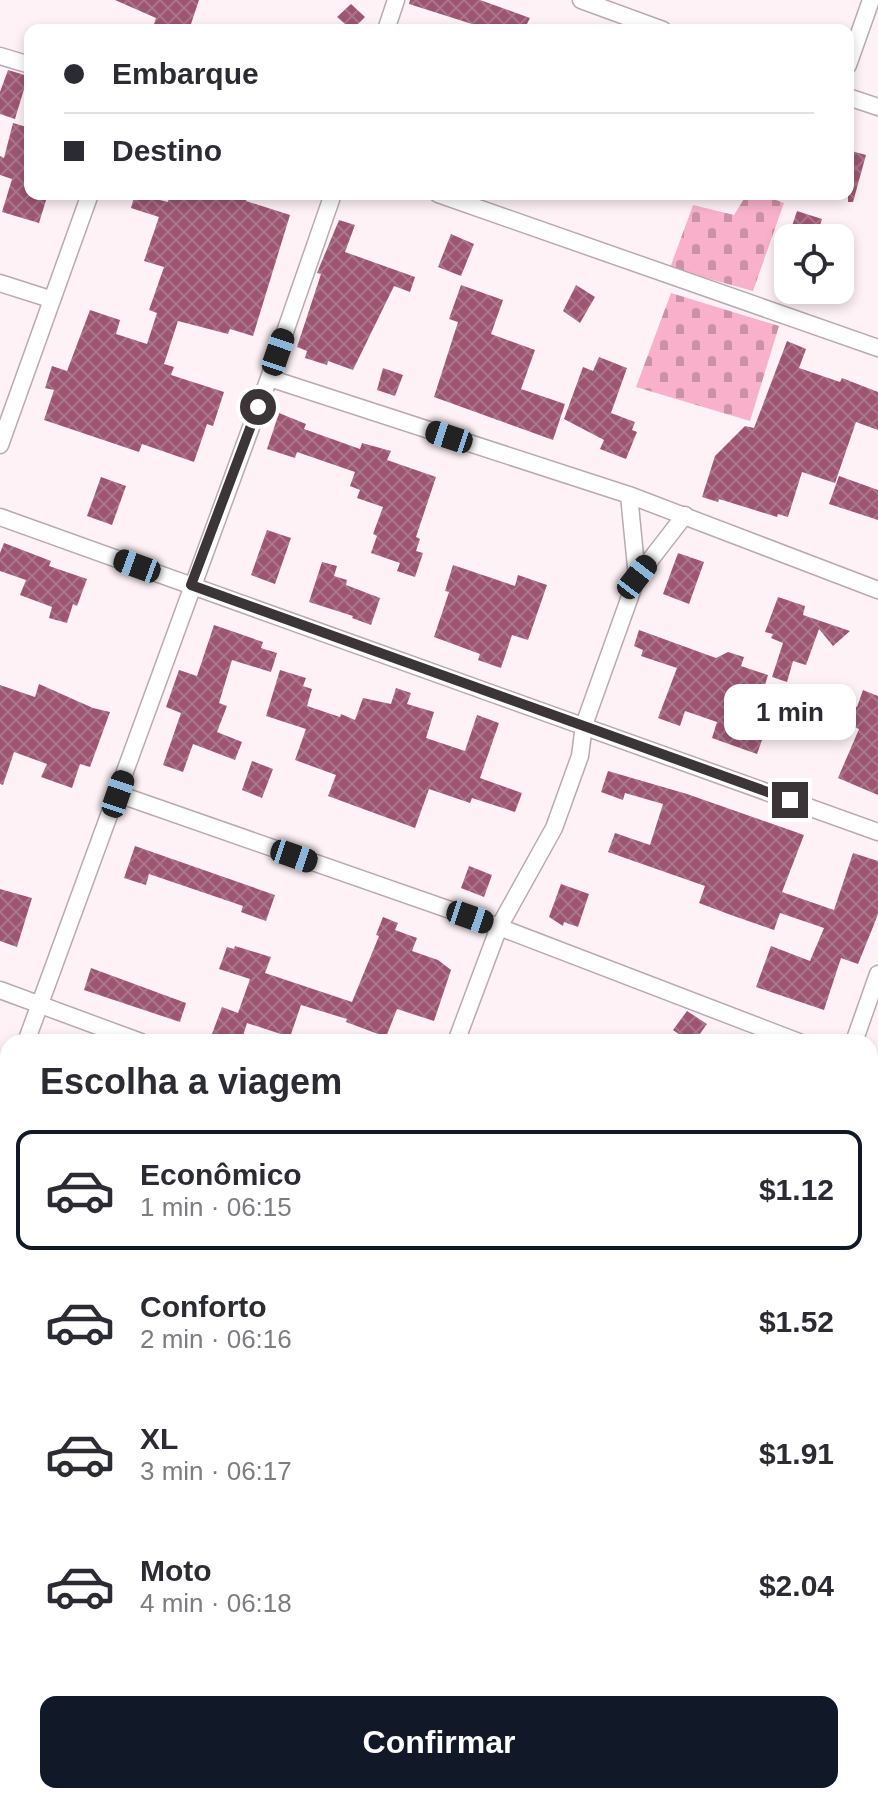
<!DOCTYPE html>
<html lang="pt">
<meta charset="utf-8">
<style>
:root{--surface:#fff;--page:#f7f7f7;--text:#2b2b33;--muted:#7c7c81;--line:#e1e1e2;--accent:#111827}
body{margin:0;font-family:Arial,sans-serif;background:var(--page);color:var(--text);height:100vh;display:flex;flex-direction:column;font-size:30px;white-space:nowrap}
*{box-sizing:border-box;margin:0}
p{font-size:26px;color:var(--muted)}
.icon{flex:none;width:44px;height:44px;fill:none;stroke:currentColor;stroke-width:2;stroke-linecap:round;stroke-linejoin:round}
.map{position:relative;flex:1;overflow:hidden}
.side{position:absolute;left:0px;top:1034px;width:878px;height:770px;display:flex;flex-direction:column;background:var(--surface);border-radius:24px 24px 0 0;box-shadow:0 4px 12px #0003}
.side>*{flex:none}
.guide{position:absolute;left:24px;top:24px;width:830px;height:176px;border-radius:16px;box-shadow:0 4px 12px #0003;display:grid;align-content:center;height:176px;padding:0 40px;background:var(--surface)}
.buttons{position:absolute;left:774px;top:224px;display:grid;gap:16px}
.buttons a{display:grid;place-items:center;width:80px;height:80px;border-radius:16px;background:var(--surface);box-shadow:0 4px 12px #0003;font-size:40px}
.end{position:absolute;width:36px;height:36px;margin:-18px;border:10px solid #3b3537;background:#fff;box-shadow:0 0 0 4px #fff}
.from{border-radius:50%}
.bubble{position:absolute;height:56px;border-radius:16px;background:var(--surface);box-shadow:0 4px 12px #0003;font-size:26px;font-weight:600;line-height:56px;text-align:center}
.car{position:absolute;width:24px;height:48px;margin:-24px -12px;border-radius:10px;box-shadow:0 0 6px 2px #0007;background:linear-gradient(#222 24%,#8ab4d8 0 40%,#222 0 76%,#8ab4d8 0 86%,#222 0)}
.guide b{display:flex;align-items:center;gap:28px;height:76px;font-size:30px}
.guide b+b{border-top:2px solid var(--line)}
.guide i{width:20px;height:20px;background:var(--text)}
ul{padding:0;list-style:none}
li{display:flex;align-items:center;gap:24px;height:120px;margin:0 16px 12px;padding:0 24px;border:4px solid transparent;border-radius:16px}
li div{flex:1}
li b{display:block;font-size:30px}
li em{font-style:normal;font-weight:600}
li.selected{border-color:var(--accent)}
li>.icon{width:72px;height:72px;stroke-width:1.5}
h2{padding:0 40px;font-size:36px;line-height:96px}
.primary-button{display:flex;gap:16px;margin-top:auto;padding:16px 40px}
.primary-button a{flex:1;height:92px;border-radius:16px;background:var(--accent);color:#fff;font-size:32px;font-weight:600;line-height:92px;text-align:center}
.map>svg:first-child{display:block}
.cemetery{fill:url(#cemetery-stones)}
.building{fill:url(#building-cross-hatch)}
.lines{fill:none;stroke-linecap:round;stroke-linejoin:round}
.street-casing{stroke:#b8aaaf;stroke-width:19}
.street{stroke:#fff;stroke-width:16}
.route{stroke:#3b3537;stroke-width:10}
</style>
<div class="map">
<svg width="878" height="1803" viewBox="0 0 878 1803">
<defs>
<pattern id="cemetery-stones" width="16" height="16" patternUnits="userSpaceOnUse" patternTransform="scale(2)"><rect width="16" height="16" fill="#f9b1cb"/><path d="M2 7V4a2 2 0 0 1 4 0v3zM10 15v-3a2 2 0 0 1 4 0v3z" fill="#cb91a6"/></pattern>
<pattern id="building-cross-hatch" width="8" height="8" patternUnits="userSpaceOnUse" patternTransform="scale(2)"><rect width="8" height="8" fill="#9d5572"/><path d="M0 0l8 8M0 8l8-8" fill="none" stroke="#a9768a"/></pattern>
</defs>
<rect width="100%" height="100%" fill="#fef2f6"/>
<path class="cemetery" d="M747,194h12l25,9 -31,88 -83,-23 23,-63 41,10z
M671,293l108,33 -29,95 -114,-34z"/>
<path class="building" d="M115,0h84l-10,30h-37l4,-12z
M410,0h70l50,18 -6,12h-54l2,-6 -63,-20z
M351,4l14,13 -13,13 -15,-13z
M8,70l20,6 -13,43 -15,-5v-22z
M13,123l17,5v66l17,3 -8,26 -37,-11 10,-33 -12,-4v-19l4,2z
M848,150l18,5 -13,47h-5z
M135,194l33,8 1,-8h80l-3,7 44,14 -37,121 -23,-7 -2,5 -50,-13 -14,43 10,3 -3,8 53,17 -11,34 -6,-2 -13,38 -52,-18 -3,8 -95,-32 10,-30 -9,-2 7,-22 15,5 23,-61 30,10 -4,14 31,10 10,-31 -8,-3 15,-43 -20,-6 15,-44 -28,-9z
M797,211l25,8 -6,19h-28z
M339,220l16,5 -10,27 70,25 -5,15 -16,-6 -41,84 -25,-9 -1,4 -22,-7 2,-7 -10,-4 24,-73 -4,-1z
M451,234l23,10 -13,32 -23,-9z
M461,285l42,15 -12,34 44,16 -14,39 44,15 -12,36 -119,-43 24,-75 -9,-3z
M576,285l19,12 -15,26 -17,-12z
M787,341l19,8 -7,19 41,14 2,-4 36,14v38l-22,-8 -21,61 -33,-11 -14,45 -10,-3 -1,3 -58,-18 -1,3 -16,-5 13,-41 30,-30 9,2z
M599,357l28,11 -16,45 24,9 -3,8 5,2 -11,27 -26,-10 4,-9 -40,-21 19,-52 10,4z
M383,368l20,7 -8,21 -18,-6z
M279,413l27,11 -2,5 56,20 2,-6 29,8 -4,9 49,17 -20,60 4,2 -4,12 7,2 -8,24 -18,-6 3,-8 -29,-10 6,-17 -4,-2 10,-27 -26,-9 3,-8 -10,-4 5,-14 -58,-20 -2,6 -28,-9z
M839,476l39,14v30l-49,-16z
M101,477l25,9 -14,39 -25,-9z
M267,530l24,8 -16,46 -24,-9z
M4,543l47,18 -2,5 38,13 -10,27 -4,-2 -6,19 -18,-5 3,-11 -32,-12 6,-15 -26,-9v-18z
M678,553l26,9 -15,42 -26,-10z
M322,562l15,4 -3,10 13,4 -1,5 34,13 -9,27 -19,-7 1,-2 -44,-14z
M453,565l62,21 3,-11 29,10 -19,55 -16,-5 -11,33 -23,-8 2,-6 -46,-17 15,-45 -4,-1z
M778,597l27,9 -2,9 47,16 -17,15 -14,-17 -13,36 -13,-4 -6,21 -15,-5 11,-34 -12,-5 2,-4 -8,-2z
M214,625l49,17 -2,6 16,5 -6,19 -39,-12 -13,43 8,3 -10,26 25,10 -7,18 -42,-16 -10,28 -20,-7 18,-52 -15,-6 13,-37 18,6z
M639,630l77,28 12,-6 16,5 -3,9 27,9 -10,32 14,5 -15,42 -45,-16 5,-16 -32,-11 -5,15 -22,-8 19,-50 -36,-12 2,-6 -9,-4z
M280,670l26,8 -3,8 9,3 -5,17 33,11 1,-3 14,6 8,-22 28,6 5,-16 15,5 -4,11 27,8 -8,26 39,13 12,-36 22,8 -19,55 42,15 -7,19 -43,-14 -2,5 -41,-14 -14,39 -87,-32 8,-21 -41,-15 11,-31 -40,-13z
M39,684l54,24 17,4 -20,55 -10,-3 -8,24 -31,-11 6,-13 -33,-12 -11,33 -3,-1v-99l35,12z
M863,690l15,6v99l-40,-17 21,-49 -47,-20 5,-16 40,14z
M252,761l21,8 -11,29 -20,-8z
M608,771l79,23 117,41 -22,57 52,18 19,-57 25,8v53l-5,13 -15,37 -17,-6 -17,52 -68,-23 15,-41 39,15 14,-33 -44,-15 -6,17 -43,-15 -32,-12 6,-17 -97,-34 7,-19 35,12 13,-41 -38,-11 -2,7 -22,-8z
M135,846l140,49 -9,26 -25,-9 2,-6 -94,-32 -3,11 -22,-7z
M469,866l23,9 -8,22 -23,-9z
M561,884l28,10 -11,33 -14,-5 -1,4 -14,-9z
M0,889l32,9 -15,49 -17,-6z
M383,917l15,6 -3,7 22,8 -5,13 26,9 13,10 -17,51 -37,-12 -11,28 -40,-15 1,-3 -46,-14 -11,32 -43,-14 -6,19h-32l13,-35 16,6 12,-34 -31,-10 8,-22 7,2 1,-3 36,11 -6,16 87,29 27,-66 -3,-1z
M91,968l95,35 -6,19 -96,-32z
M687,1011l20,13 -13,18h-4l-17,-12z"/>
<g class="lines">
<g class="street-casing">
<path id="street" d="M581,0l82,30
M386,30l10,-30
M0,56l30,9
M848,65l23,-65
M848,97l30,10
M438,194l440,154
M0,283l50,16
M269,378l360,117 249,95
M0,445l90,-251
M629,495l8,82
M0,517l878,315
M118,794l381,133 300,115
M0,990l141,52
M26,1042l243,-664 64,-184
M456,1042l43,-115 55,-99 26,-72 4,-31 53,-148 48,-62
M854,1042l24,-68
M870,1068l8,3
M0,1120l8,-24
M0,1234l8,3
M870,1301l8,3
M0,1459l8,3
M870,1540l8,3
M0,1738l8,-10
M870,1776l8,3
M327,1796l7,7
M198,1803l6,-7
M545,1803l15,-7"/>
</g>
<use href="#street" class="street"/>
</g>
<g class="lines">
<path class="route" d="M258,407l-67,178 599,215"/>
</g>
</svg>
<div class="buttons">
<a><svg class="icon" aria-label="locate" viewBox="0 0 24 24"><circle cx="12" cy="12" r="6"/><path d="M12 2v4M12 18v4M2 12h4M18 12h4"/></svg></a>
</div>
<i class="end from" style="left:258px;top:407px"></i>
<i class="end" style="left:790px;top:800px"></i>
<div class="bubble" style="left:724px;top:684px;width:132px">1 min</div>
<i class="car" style="left:278px;top:352px;rotate:19deg"></i>
<i class="car" style="left:449px;top:437px;rotate:288deg"></i>
<i class="car" style="left:137px;top:566px;rotate:290deg"></i>
<i class="car" style="left:637px;top:577px;rotate:38deg"></i>
<i class="car" style="left:118px;top:794px;rotate:19deg"></i>
<i class="car" style="left:294px;top:856px;rotate:109deg"></i>
<i class="car" style="left:470px;top:917px;rotate:109deg"></i>
<div class="guide">
<b><i class="from"></i>Embarque</b>
<b><i></i>Destino</b>
</div>
<section class="side">
<h2>Escolha a viagem</h2>
<ul>
<li class="selected"><svg class="icon" aria-label="car" viewBox="0 0 24 24"><path d="M5 17H2v-5l4-1 3-4h7l3 4 3 1v5h-3M9 17h6M6 11h13"/><circle cx="7" cy="17" r="2"/><circle cx="17" cy="17" r="2"/></svg><div><b>Econômico</b><p>1 min · 06:15</p></div><em>$1.12</em></li>
<li><svg class="icon" aria-label="car" viewBox="0 0 24 24"><path d="M5 17H2v-5l4-1 3-4h7l3 4 3 1v5h-3M9 17h6M6 11h13"/><circle cx="7" cy="17" r="2"/><circle cx="17" cy="17" r="2"/></svg><div><b>Conforto</b><p>2 min · 06:16</p></div><em>$1.52</em></li>
<li><svg class="icon" aria-label="car" viewBox="0 0 24 24"><path d="M5 17H2v-5l4-1 3-4h7l3 4 3 1v5h-3M9 17h6M6 11h13"/><circle cx="7" cy="17" r="2"/><circle cx="17" cy="17" r="2"/></svg><div><b>XL</b><p>3 min · 06:17</p></div><em>$1.91</em></li>
<li><svg class="icon" aria-label="car" viewBox="0 0 24 24"><path d="M5 17H2v-5l4-1 3-4h7l3 4 3 1v5h-3M9 17h6M6 11h13"/><circle cx="7" cy="17" r="2"/><circle cx="17" cy="17" r="2"/></svg><div><b>Moto</b><p>4 min · 06:18</p></div><em>$2.04</em></li>
</ul>
<div class="primary-button"><a>Confirmar</a></div>
</section>
</div>
